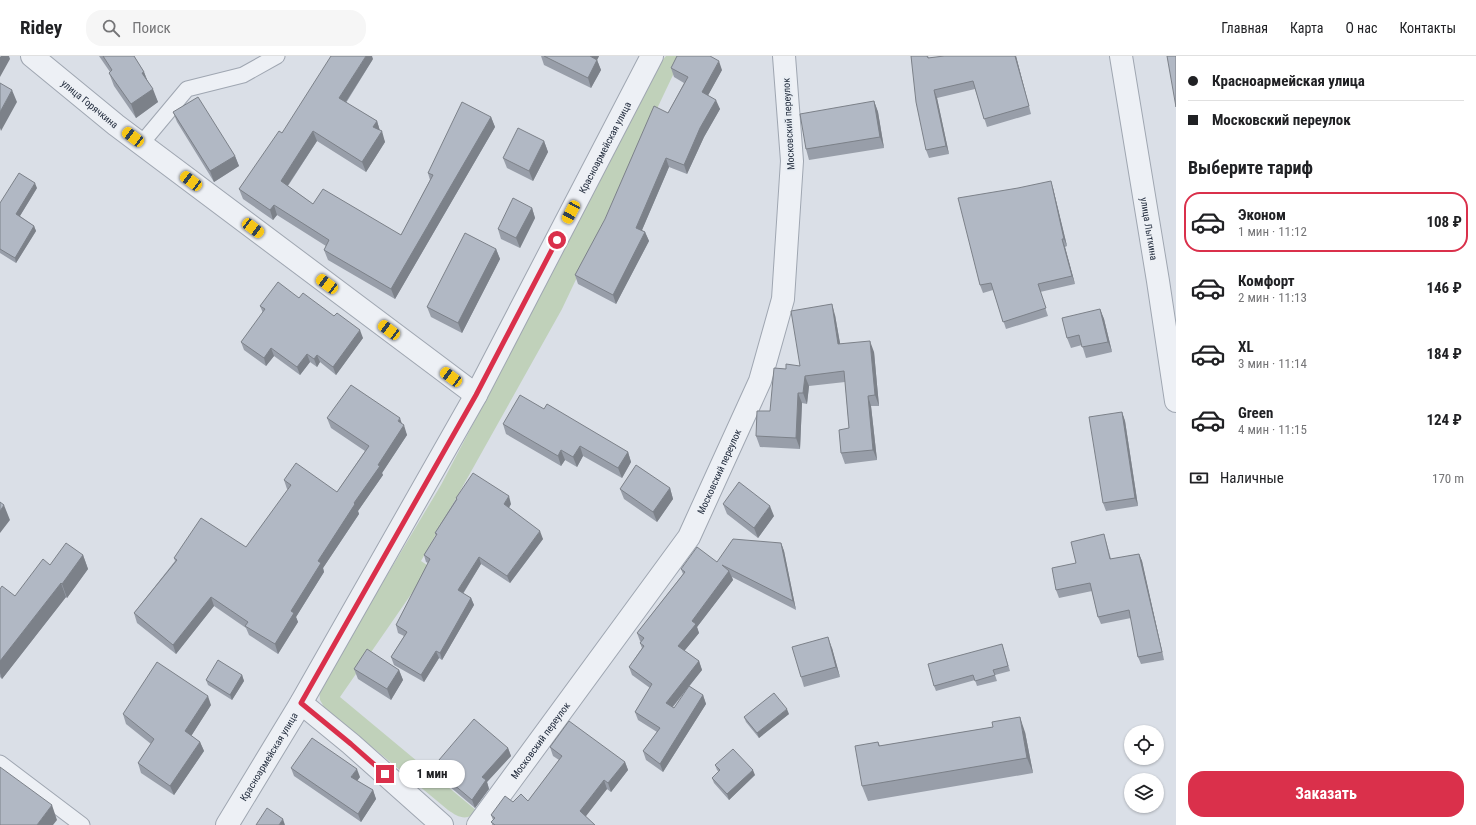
<!DOCTYPE html>
<html lang="ru">
<meta charset="utf-8">
<style>
:root{--surface:#fff;--page:#f6f6f6;--text:#202124;--muted:#757577;--line:#e0e0e0;--accent:#da304b}
body{margin:0;font-family:"Roboto Condensed",sans-serif;background:var(--page);color:var(--text);height:100vh;display:flex;flex-direction:column;font-size:15px;white-space:nowrap}
*{box-sizing:border-box;margin:0}
p{font-size:13px;color:var(--muted)}
.icon{flex:none;width:22px;height:22px;fill:none;stroke:currentColor;stroke-width:2;stroke-linecap:round;stroke-linejoin:round}
.map{position:relative;flex:1;overflow:hidden}
.sheet{display:flex;flex-direction:column;background:var(--surface);width:300px}
.sheet>*{flex:none}
.hud{display:grid;align-content:center;height:88px;padding:0 12px;background:var(--surface)}
.controls{position:absolute;left:1124px;top:669px;display:grid;gap:8px}
.controls a{display:grid;place-items:center;width:40px;height:40px;border-radius:50%;background:var(--surface);box-shadow:0 1px 3px #0004;font-size:20px}
.end{position:absolute;width:18px;height:18px;margin:-9px;border:5px solid #da304b;background:#fff;box-shadow:0 0 0 2px #fff}
.from{border-radius:50%}
.bubble{position:absolute;height:28px;border-radius:14px;background:var(--surface);box-shadow:0 1px 3px #0004;font-size:13px;font-weight:700;line-height:28px;text-align:center}
.car{position:absolute;width:12px;height:24px;margin:-12px -6px;border-radius:5px;box-shadow:0 0 3px 1px #0007;background:linear-gradient(#f5c518 24%,#345 0 40%,#f5c518 0 76%,#345 0 86%,#f5c518 0)}
.hud b{display:flex;align-items:center;gap:14px;height:38px;font-size:15px}
.hud b+b{border-top:1px solid var(--line)}
.hud i{width:10px;height:10px;background:var(--text)}
ul{padding:0;list-style:none}
li{display:flex;align-items:center;gap:12px;height:60px;margin:0 8px 6px;padding:0 4px;border:2px solid transparent;border-radius:16px}
li div{flex:1}
li b{display:block;font-size:15px}
li em{font-style:normal;font-weight:700}
li.active{border-color:var(--accent)}
li>.icon{width:36px;height:36px;stroke-width:1.5}
h2{padding:0 12px;font-size:18px;line-height:48px}
.pay{display:flex;align-items:center;gap:10px;height:44px;padding:0 12px;font-size:15px}
.pay p{margin-inline-start:auto}
.cta{display:flex;gap:8px;margin-top:auto;padding:8px 12px}
.cta a{flex:1;height:46px;border-radius:16px;background:var(--accent);color:#fff;font-size:16px;font-weight:700;line-height:46px;text-align:center}
header{display:flex;align-items:center;gap:24px;box-sizing:border-box;height:56px;padding:0 20px;background:var(--surface);border-bottom:1px solid var(--line)}
header strong{font-size:19px}
nav{display:flex;gap:22px;margin-inline-start:auto;font-size:14px}
.search{width:280px;height:36px;background:var(--page);display:flex;align-items:center;gap:10px;box-sizing:border-box;padding:0 14px;border-radius:16px;color:var(--muted);font-size:15px}
main{display:flex;flex:1;min-height:0}
.map>svg:first-child{display:block}
.green{fill:#c0d1ba}
.lines{fill:none;stroke-linecap:round;stroke-linejoin:round}
.lane-casing{stroke:#9fa6b1;stroke-width:17}
.street-casing{stroke:#9fa6b1;stroke-width:24}
.lane{stroke:#edf0f5;stroke-width:15}
.street{stroke:#edf0f5;stroke-width:22}
.wall{fill:#989ea9}
.shaded-wall{fill:#7c8189}
.building{fill:#b1b8c4;stroke:#7c8189}
.route{stroke:#da304b;stroke-width:5}
.labels{text-anchor:middle;stroke-width:4;stroke-linejoin:round;paint-order:stroke}
.street-label{font-size:10px;fill:#232d3e;stroke:#e9eef4}
</style>
<header>
<strong>Ridey</strong>
<div class="search"><svg class="icon" aria-label="search" viewBox="0 0 24 24"><circle cx="10" cy="10" r="6"/><path d="M15 15l6 6"/></svg>Поиск</div>
<nav><a>Главная</a><a>Карта</a><a>О нас</a><a>Контакты</a></nav>
</header>
<main>
<div class="map">
<svg width="1176" height="769" viewBox="0 0 1176 769">
<rect width="100%" height="100%" fill="#dadfe7"/>
<path class="green" d="M666,0h16l-120,253 -141,252 9,6 -90,130 137,114c-10,11 -19,6 -29,-1l-124,-103 -4,-7 -1,-11 122,-204 116,-221 102,-200z"/>
<g class="lines">
<g class="lane-casing">
<path id="lane" d="M141,88l46,-55 56,-14 34,-19
M0,707l82,62"/>
</g>
<g class="street-casing">
<g id="street">
<path id="s1" d="M32,0l84,69 360,270"/>
<path id="s2" d="M1121,0l37,225 18,120"/>
<path d="M301,647l50,41 91,81"/>
<path id="s3" d="M227,769l74,-122 175,-308 176,-339"/>
<path id="s4" d="M478,769l211,-288 71,-156 23,-82 9,-138 -8,-105"/>
</g>
</g>
<use href="#lane" class="lane"/>
<use href="#street" class="street"/>
</g>
<path class="wall" d="M99,0h35l10,16 4,10 10,20 -22,16 -22,-32 -5,-13 1,-1z
M541,0h58l-2,4 4,10 -10,18 -47,-23z
M911,0h17l1,2 15,-2h72l15,58 -44,13 -12,-38 -38,9 12,56 -20,4 -3,-8z
M373,3l-27,44 31,18 3,10 5,11 -19,30 -49,-31 -29,45 25,18 88,31 29,-55 -2,-7 63,-56 4,10 -100,172 -67,-39 -4,-10 2,-4 -49,-31 -4,5 -30,-21 -4,-10 43,-56z
M671,12l51,2 -14,25 12,14 -16,28 -17,37 -18,-7 -27,63 3,2 4,9 -33,63 -38,-20 -3,-9 93,-162 16,-30 -10,-6z
M874,45l4,11 6,36 -75,12 -3,-11z
M173,56l62,44 4,10 -25,16 -37,-60z
M544,85l4,11 -15,29 -26,-13 -4,-10z
M37,132l-17,28 14,10 2,5 -20,32 -16,-10v-50z
M1053,132l14,58 -2,1 10,37 -35,8 8,24 -42,13 -13,-39 -10,3 -3,-8z
M532,152l3,10 -15,30 -19,-9 -3,-10z
M496,193l4,10 -38,74 -31,-16 -4,-10z
M299,242l64,40 -27,37 -16,-13 -3,5 -7,-5 -10,13 -26,-19 -8,10 -22,-16 -3,-8 22,-29 -3,-7z
M1100,253l4,10 8,33 -26,6 -4,-13 -11,3 -4,-10z
M835,259l5,29 34,8 5,54h-8l6,54 -32,4 -4,-11 8,-25 -4,-46 -36,4 -2,18 -5,-1 -2,46 -40,-2 -4,-11 14,-25 16,-42 14,-3z
M544,353l84,43 3,10 -9,16 -39,-22 -6,11 -12,-7 -4,6 -55,-32 -3,-10z
M1122,356l3,9 13,85 -32,5 -3,-8z
M327,362l75,6 5,11 -25,38 1,2 -25,36 1,3 -36,54 1,4 -28,45 2,5 -20,32 -29,-19 -3,-7 -32,-22 -38,48 -39,-31 -3,-10 41,-52 -1,-3 72,-11 42,-57 -1,-1 -3,-9 53,12 28,-41 -34,-23z
M670,432l3,11 -16,23 -33,-23 -4,-10z
M456,442l55,6 -2,4 34,31 -33,44 -29,-19 -18,30 8,4 3,7 -32,55 -3,-2 -15,24 -30,-17 -3,-8 13,-21 -6,-3 -2,-8 32,-62 -2,-1 -2,-7 12,-19 -1,-3 21,-34z
M723,448l51,12 -16,22 -31,-24z
M1106,485l5,18 28,-5 3,7 22,99 -23,4 -3,-7 -7,-39 -30,6 -3,-7 -6,-26 -33,7 -3,-8 20,-27z
M781,487l3,8 12,59 -64,-33 1,3 -36,47 2,6 -15,18 15,10 3,9 -29,37 1,1 29,-13 3,9 -43,68 -17,-12 -3,-9 14,-19 -19,-12 -3,-8 15,-24 -18,-13 -3,-8 13,-19 -2,-5 1,-1 -1,-1 -3,-8 46,-59 -2,-5 36,-7z
M83,499l5,14 -21,29 -1,-1 -64,82 -2,-2v-88l15,7 35,-31z
M1002,588l8,27 -15,4 2,6 -20,5 -2,-6 -39,11 -2,-5z
M832,592l8,29 -36,10 -3,-10z
M354,613l45,1 4,10 -12,20 -33,-21z
M242,619l2,6 -12,19 -24,-15 -2,-5z
M211,649l-20,31 9,6 4,9 -30,44 -33,-22 -3,-10 13,-19 -25,-20 -3,-10z
M789,658l-30,24 -13,-16 -2,-5z
M993,671l32,5 8,41 -165,28 -6,-15 16,-44 2,4z
M550,691l75,15 3,8 -17,22 -4,-3 -22,27 10,9h-102l-2,-3 2,-2 -2,-5 22,-13 15,-1 31,-41 -6,-4z
M508,692l3,8 -24,26 2,7 -14,19 -39,-33 -3,-8z
M715,709l40,10 -26,25 -15,-17 -2,-5 7,-6 -2,-2z
M291,712l69,9 -3,4 16,9 3,9 -15,23 -67,-46z"/>
<path class="shaded-wall" d="M1,0h8l1,3 -10,18v-20z
M366,0h6l1,3 -31,49 -3,-10z
M590,0h9l-2,4 4,10 -10,18 -3,-10z
M1015,0h1l15,58 -2,-8z
M719,5l3,9 -17,31 -3,-9z
M144,16l5,13 -7,-12z
M153,33l5,13 -22,16 -5,-14z
M12,34l5,12 -16,29 -1,-3v-16z
M934,34l3,8 12,56 -3,-8z
M716,44l4,9 -16,28 -17,37 -3,-9 16,-37z
M874,45l4,11 6,36 -4,-11z
M491,61l4,10 -100,172 -4,-10z
M377,65l3,10 -7,-4z
M313,75l4,10 -33,50 -3,-10z
M382,75l3,11 -19,30 -4,-10z
M544,85l4,11 -15,29 -4,-10z
M235,100l4,10 -25,16 -4,-11z
M666,102l3,9 -30,70 -3,-9z
M1051,125l2,7 14,58 -3,-7z
M35,127l2,5 -19,31 -2,-5z
M274,149l3,10 -4,5 -3,-10z
M532,152l3,10 -15,30 -4,-10z
M34,170l2,5 -20,32 -1,-5z
M645,176l4,9 -33,63 -3,-9z
M1062,183l3,8 10,37 -3,-8z
M496,193l4,10 -38,74 -4,-10z
M832,248l3,11 7,39 -4,-10z
M1100,253l4,10 8,33 -4,-10z
M360,274l3,8 -27,37 -3,-8z
M870,285l4,11 5,54 -4,-11z
M271,292l3,8 -8,10 -2,-8z
M307,298l3,8 -10,13 -3,-8z
M317,299l3,7 -3,5 -3,-8z
M805,320l4,10 -2,18 -4,-11z
M798,337l4,10 -2,46 -4,-11z
M868,340l3,10 6,54 -4,-10z
M1122,356l3,9 13,85 -3,-8z
M400,362l3,9 1,-2 3,10 -25,38 1,2 -25,36 1,3 -36,54 1,4 -28,45 2,5 -20,32 -3,-10 16,-33 27,-50 60,-96z
M580,390l3,10 -6,11 -4,-10z
M561,394l4,10 -4,6 -3,-10z
M628,396l3,10 -9,16 -4,-10z
M670,432l3,11 -16,23 -4,-10z
M509,440l2,8 -5,8 -2,-8z
M4,449l6,15 -10,13v-22z
M770,450l4,10 -16,22 -4,-10z
M540,475l3,8 -33,44 -3,-7z
M781,487l3,8 12,59 -3,-9z
M1139,498l3,7 22,99 -2,-8z
M83,499l5,14 -21,29 -5,-14z
M479,501l2,7 -21,34 -2,-8z
M729,515l4,9 -36,47 2,6 -18,22 -3,-9 14,-25z
M61,527l5,14 -64,82 -2,-6v-12z
M211,541l3,9 -38,48 -3,-9z
M471,542l3,7 -32,55 -2,-7z
M828,581l4,11 8,29 -4,-10z
M436,595l3,7 -15,24 -3,-7z
M699,605l3,9 -33,41 -3,-8z
M399,614l4,10 -12,20 -4,-11z
M242,619l2,6 -12,19 -2,-5z
M703,639l3,9 -43,68 -3,-8z
M208,640l3,9 -23,36 -3,-10z
M787,653l2,5 -30,24 -2,-5z
M1020,661l5,15 8,41 -6,-15z
M200,686l4,9 -30,44 -4,-9z
M508,692l3,8 -24,26 2,7 -14,19 -3,-8 10,-23z
M625,706l3,8 -17,22 -3,-9z
M357,713l3,8 -6,8 -3,-8z
M753,714l2,5 -26,25 -2,-6z
M604,724l3,9 -24,31 -3,-9z
M373,734l3,9 -15,23 -3,-8z
M52,749l5,15 -4,5h-16z
M283,763l2,6h-6z"/>
<path class="building" d="M103,0h31l10,16 -2,1 11,16 -22,15 -22,-31 3,-3z
M331,0h35l-27,42 38,23 -4,6 9,4 -20,31 -49,-31 -32,50 32,23 10,-15 78,46 32,-60 -5,-2 34,-71 29,15 -100,172 -67,-39 5,-10 -55,-35 -4,5 -31,-21 40,-58 3,2z
M544,0h46l7,4 -9,18z
M677,0h33l9,5 -17,31 14,8 -16,28 -16,37 -18,-7 -30,70 9,4 -32,63 -38,-20 30,-56 49,-113 14,7 20,-36 -17,-9z
M911,0h16l1,2 16,-2h71l14,50 -45,13 -11,-38 -39,9 12,56 -20,4 -10,-48z
M1167,0h9v51z
M0,27l12,7 -12,22z
M198,41l37,59 -25,15 -37,-59z
M874,45l6,36 -74,12 -6,-35z
M518,72l26,13 -15,30 -26,-13z
M19,117l16,10 -19,31 18,12 -19,32 -15,-9v-46z
M1051,125l13,58h-2l10,37 -34,8 8,24 -43,14 -12,-39 -11,2 -22,-87 60,-10z
M513,142l19,10 -16,30 -18,-9z
M465,177l31,16 -38,74 -31,-16z
M278,226l21,16 4,-5 31,23 3,-3 23,17 -27,37 -16,-12 -3,4 -7,-5 -10,13 -26,-19 -7,10 -23,-16 24,-33 -5,-3z
M832,248l6,40 32,-3 5,54 -7,1 5,54 -32,3 -2,-23 10,-2 -5,-57 -39,5 -2,17h-5l-2,45 -40,-2 1,-25h13l4,-43 12,1v-5l14,2 -9,-55z
M1100,253l8,33 -26,5 -3,-12 -12,3 -5,-20z
M351,329l49,33 -2,3 6,4 -26,40 2,1 -26,37 1,1 -37,57 3,2 -30,48 3,2 -19,31 -30,-18 3,-4 -37,-25 -38,48 -39,-32 43,-53 -3,-2 27,-40 45,29 45,-62 -7,-5 12,-17 41,29 32,-46 -42,-28z
M520,339l24,14 3,-5 81,48 -10,16 -38,-22 -7,11 -12,-7 -3,6 -55,-32z
M1122,356l13,86 -32,5 -14,-86z
M636,409l34,23 -17,24 -33,-23z
M473,417l36,23 -5,8 36,27 -33,45 -28,-19 -21,33 13,8 -31,55 -4,-2 -15,24 -30,-18 16,-25 -11,-7 34,-66 -6,-4 13,-21 -2,-1 22,-34 -1,-1z
M739,426l31,24 -16,22 -31,-24z
M0,446l4,3 -4,6z
M1104,478l6,25 29,-5 23,98 -24,5 -9,-47 -31,7 -8,-34 -34,7 -4,-22 24,-5 -5,-21z
M733,483l48,4 12,58 -71,-36 7,6 -37,50 4,3 -18,22 21,15 -33,42 8,5 15,-22 14,9 -43,69 -17,-13 17,-23 -25,-16 17,-28 -23,-17 15,-21 -4,-3 4,-5 -7,-5 48,-61 -4,-3 16,-22 20,15z
M66,487l17,12 -21,29 -1,-1 -61,78v-72l2,-3 13,10 28,-37 7,6z
M828,581l8,30 -35,10 -9,-30z
M1002,588l6,22 -15,4 2,5 -20,6 -2,-6 -39,11 -6,-22z
M367,593l32,21 -12,19 -33,-20z
M218,604l24,15 -12,20 -24,-15z
M157,606l51,34 -23,35 15,11 -30,44 -32,-23 16,-24 -31,-25z
M774,637l13,16 -30,24 -13,-16z
M1020,661l7,41 -165,28 -7,-40 23,-4 1,4 114,-19 -1,-5z
M474,663l34,29 -26,29 4,3 -14,20 -39,-33z
M569,665l56,41 -17,21 -4,-3 -24,31 15,14h-100l-4,-3 4,-4 -4,-3 14,-19 8,6 8,-8 7,7 34,-45 -12,-9z
M312,682l45,31 -6,8 22,13 -15,24 -67,-46z
M733,693l20,21 -26,24 -15,-16 8,-8 -5,-5z
M0,711l52,38 -15,20h-37z
M267,752l16,11 -4,6h-23z"/>
<g class="lines">
<path class="route" d="M385,718l-34,-30 -50,-41 175,-308 81,-155"/>
</g>
<g class="labels">
<g class="street-label">
<text dy="4" stroke="none"><textPath href="#s1" startOffset="75">улица Горячкина</textPath></text>
<text transform="translate(788 68) rotate(-93)" y="4">Московский переулок</text>
<text dy="4" stroke="none"><textPath href="#s3" startOffset="776">Красноармейская улица</textPath></text>
<text dy="4" stroke="none"><textPath href="#s2" startOffset="175">улица Лыткина</textPath></text>
<text dy="4" stroke="none"><textPath href="#s4" startOffset="429">Московский переулок</textPath></text>
<text dy="4" stroke="none"><textPath href="#s4" startOffset="105">Московский переулок</textPath></text>
<text dy="4" stroke="none"><textPath href="#s3" startOffset="80">Красноармейская улица</textPath></text>
</g>
</g>
</svg>
<div class="controls">
<a><svg class="icon" aria-label="locate" viewBox="0 0 24 24"><circle cx="12" cy="12" r="6"/><path d="M12 2v4M12 18v4M2 12h4M18 12h4"/></svg></a>
<a><svg class="icon" aria-label="layers" viewBox="0 0 24 24"><path d="M12 4l9 5-9 5-9-5zM3 14l9 5 9-5"/></svg></a>
</div>
<i class="end from" style="left:557px;top:184px"></i>
<i class="end" style="left:385px;top:718px"></i>
<div class="bubble" style="left:399px;top:704px;width:66px">1 мин</div>
<i class="car" style="left:133px;top:81px;rotate:307deg"></i>
<i class="car" style="left:191px;top:125px;rotate:307deg"></i>
<i class="car" style="left:571px;top:156px;rotate:208deg"></i>
<i class="car" style="left:253px;top:172px;rotate:127deg"></i>
<i class="car" style="left:327px;top:228px;rotate:307deg"></i>
<i class="car" style="left:389px;top:274px;rotate:307deg"></i>
<i class="car" style="left:451px;top:321px;rotate:307deg"></i>
</div>
<section class="sheet">
<div class="hud">
<b><i class="from"></i>Красноармейская улица</b>
<b><i></i>Московский переулок</b>
</div>
<h2>Выберите тариф</h2>
<ul>
<li class="active"><svg class="icon" aria-label="car" viewBox="0 0 24 24"><path d="M5 17H2v-5l4-1 3-4h7l3 4 3 1v5h-3M9 17h6M6 11h13"/><circle cx="7" cy="17" r="2"/><circle cx="17" cy="17" r="2"/></svg><div><b>Эконом</b><p>1 мин · 11:12</p></div><em>108 ₽</em></li>
<li><svg class="icon" aria-label="car" viewBox="0 0 24 24"><path d="M5 17H2v-5l4-1 3-4h7l3 4 3 1v5h-3M9 17h6M6 11h13"/><circle cx="7" cy="17" r="2"/><circle cx="17" cy="17" r="2"/></svg><div><b>Комфорт</b><p>2 мин · 11:13</p></div><em>146 ₽</em></li>
<li><svg class="icon" aria-label="car" viewBox="0 0 24 24"><path d="M5 17H2v-5l4-1 3-4h7l3 4 3 1v5h-3M9 17h6M6 11h13"/><circle cx="7" cy="17" r="2"/><circle cx="17" cy="17" r="2"/></svg><div><b>XL</b><p>3 мин · 11:14</p></div><em>184 ₽</em></li>
<li><svg class="icon" aria-label="car" viewBox="0 0 24 24"><path d="M5 17H2v-5l4-1 3-4h7l3 4 3 1v5h-3M9 17h6M6 11h13"/><circle cx="7" cy="17" r="2"/><circle cx="17" cy="17" r="2"/></svg><div><b>Green</b><p>4 мин · 11:15</p></div><em>124 ₽</em></li>
</ul>
<div class="pay"><svg class="icon" aria-label="cash" viewBox="0 0 24 24"><path d="M3 7h18v10H3z"/><circle cx="12" cy="12" r="2"/></svg>Наличные<p>170 m</p></div>
<div class="cta"><a>Заказать</a></div>
</section>
</main>
